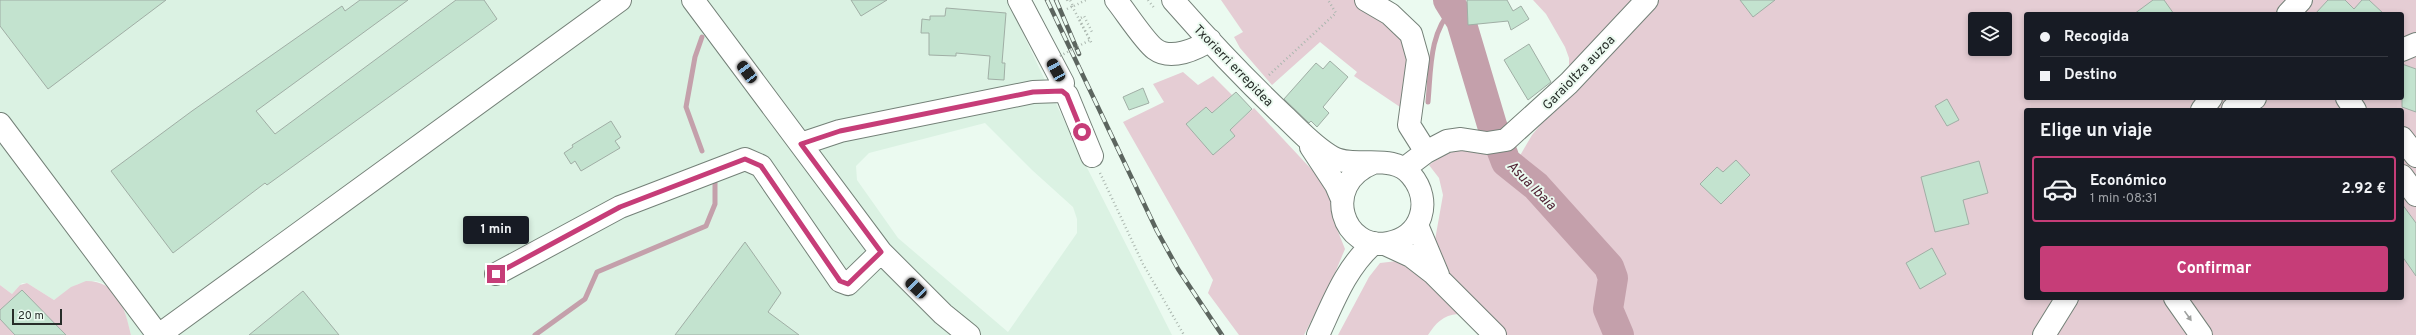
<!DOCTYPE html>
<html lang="es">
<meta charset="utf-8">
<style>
:root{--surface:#171b24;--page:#242831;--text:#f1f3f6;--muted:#9ea1a6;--line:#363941;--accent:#c63d78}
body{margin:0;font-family:Overpass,sans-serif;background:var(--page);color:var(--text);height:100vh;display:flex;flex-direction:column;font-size:15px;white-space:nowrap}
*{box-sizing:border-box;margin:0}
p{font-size:13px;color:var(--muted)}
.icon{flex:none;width:22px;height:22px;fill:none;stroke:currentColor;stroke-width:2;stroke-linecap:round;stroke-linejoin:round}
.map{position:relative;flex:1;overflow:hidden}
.drawer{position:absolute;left:2024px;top:108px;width:380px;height:192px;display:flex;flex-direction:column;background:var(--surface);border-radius:4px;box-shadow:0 2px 6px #0003}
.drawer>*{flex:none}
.guide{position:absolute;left:2024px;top:12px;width:380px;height:88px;border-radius:4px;box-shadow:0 2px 6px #0003;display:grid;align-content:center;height:88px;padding:0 16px;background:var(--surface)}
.fabs{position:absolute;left:1968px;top:12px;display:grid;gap:8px}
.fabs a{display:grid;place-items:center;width:44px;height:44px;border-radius:4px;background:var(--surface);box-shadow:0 2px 6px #0003;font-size:20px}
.scale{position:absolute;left:12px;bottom:10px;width:50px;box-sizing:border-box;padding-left:4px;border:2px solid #272d29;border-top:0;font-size:11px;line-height:14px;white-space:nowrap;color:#272d29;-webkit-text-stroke:3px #ebfaf0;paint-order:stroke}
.end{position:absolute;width:18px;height:18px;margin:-9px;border:5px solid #c63d78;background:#fff;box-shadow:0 0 0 2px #fff}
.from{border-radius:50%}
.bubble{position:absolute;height:28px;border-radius:4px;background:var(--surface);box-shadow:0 2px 6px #0003;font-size:13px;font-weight:700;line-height:28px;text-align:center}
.car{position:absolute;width:12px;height:24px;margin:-12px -6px;border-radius:5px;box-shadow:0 0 3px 1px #0007;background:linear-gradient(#222 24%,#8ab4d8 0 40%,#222 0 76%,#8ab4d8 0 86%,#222 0)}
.guide b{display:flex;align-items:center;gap:14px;height:38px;font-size:15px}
.guide b+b{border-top:1px solid var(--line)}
.guide i{width:10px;height:10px;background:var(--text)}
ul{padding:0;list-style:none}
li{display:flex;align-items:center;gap:12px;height:66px;margin:0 8px 6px;padding:0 8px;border:2px solid transparent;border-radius:4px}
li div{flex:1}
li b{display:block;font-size:15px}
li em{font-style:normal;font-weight:700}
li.selected{border-color:var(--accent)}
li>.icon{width:36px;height:36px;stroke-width:1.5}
h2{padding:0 16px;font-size:18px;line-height:48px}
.button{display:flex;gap:8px;margin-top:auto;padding:8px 16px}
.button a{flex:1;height:46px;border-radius:4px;background:var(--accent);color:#fff;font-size:16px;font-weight:700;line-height:46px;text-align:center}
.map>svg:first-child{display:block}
.built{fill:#dbf2e3;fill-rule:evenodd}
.green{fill:#e5cdd4;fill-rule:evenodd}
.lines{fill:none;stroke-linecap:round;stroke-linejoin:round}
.stream{stroke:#c4a0ab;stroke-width:5}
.river{stroke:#c4a0ab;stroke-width:30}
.building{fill:#c3e3cf;stroke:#a0aea5}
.minor-casing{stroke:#748178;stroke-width:24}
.path{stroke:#abb7af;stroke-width:2.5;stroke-dasharray:1 3;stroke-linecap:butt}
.minor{stroke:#fff;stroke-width:22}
.rail-casing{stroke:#5c655f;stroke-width:4.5}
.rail{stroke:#ebfaf0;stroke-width:3;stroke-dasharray:9;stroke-linecap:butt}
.path-bridge{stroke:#abb7af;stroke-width:2.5;stroke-dasharray:1 3;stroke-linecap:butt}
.oneway{fill:#9ea09f}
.route{stroke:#c63d78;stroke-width:5}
.labels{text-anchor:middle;stroke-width:4;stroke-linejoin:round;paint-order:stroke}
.street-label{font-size:13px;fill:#272d29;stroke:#ebfaf0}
.water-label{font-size:14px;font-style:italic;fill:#502133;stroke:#ebfaf0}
</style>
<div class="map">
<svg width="2416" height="335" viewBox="0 0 2416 335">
<rect width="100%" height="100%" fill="#ebfaf0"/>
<path class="built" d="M0,0h1007l71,150 94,185h-1041l-8,-29 -20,-23 -7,-2 -18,3 -24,16 -27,-17h-5l-10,11 -12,-9zM985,123l47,47 41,37 4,12v14l-69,99 -110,-94 -41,-58 -1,-14 13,-13z"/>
<path class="green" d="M1221,0h138l38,27 12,23 -6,59 -49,-33 3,-4 -37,-30 -48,43 -32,-37 -6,-11 9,-5z
M1533,0h883v335h-937l-21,-21c-15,1 -22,9 -30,21h-90l31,-58 11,-14 52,-6 11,-62 -4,-17 -10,-13 14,-10 22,-7 34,8 12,15 21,-36 26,-31 11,-37v-9l-4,-11 -19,-33zM2026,14h376v84h-376zM1975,19h30v30h-30zM2026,110h376v188h-376z
M1183,72l15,13 15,-9 19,19 -20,18 -6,-6 -20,17 27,30 22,-18 -5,-6 24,-22 74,79 9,42 8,20 -13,31 -28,55h-65l-31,-42 5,-13 -90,-158 41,-20 -11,-18z
M86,281c32,0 39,28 45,54h-131v-50l12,9 8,-9 7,-2 27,17 17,-13z"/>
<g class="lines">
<path class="stream" d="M702,37l-7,20 -9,50 16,44
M1428,102c3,-33 1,-69 25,-94
M535,335l50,-36 12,-27 109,-46 9,-22v-21"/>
<path class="river" d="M1448,0l13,21 31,104 14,37 30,24 73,81 4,11 -5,31 11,26"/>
</g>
<path class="building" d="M0,0h166l-118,89 -48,-63z
M360,0h48l-152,111 19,23 181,-134h28l13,19 -230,166 -2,-2 -92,70 -62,-82 81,-60 150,-105 3,5z
M851,0h36l-26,16z
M1467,0h40l6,11 8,-5 8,13 -18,11 -3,-9 -40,4z
M1740,0h35l-22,17z
M2153,0h11l10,14h-40z
M2328,0h17l9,9 8,-9h7l15,14h-69z
M946,8l60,5 -4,50h3l-1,17 -16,-1 2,-23 -34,-3v3l-27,-1v-22h-8l1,-14 8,1v-4h15z
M1529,44l22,38 -23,18 -24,-40z
M1330,61l18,16 -25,30 6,6 -12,14 -6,-6 -2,2 -25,-24 32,-36 7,6z
M2402,64l14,5v43l-14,-5z
M1143,88l6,15 -20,7 -6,-13z
M1236,92l16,17 -22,21 5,6 -22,19 -27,-31 20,-17 6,6z
M1947,99l12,21 -12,6 -12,-20z
M611,121l10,16 -6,4 5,7 -39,23 -6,-10 -4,3 -7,-11 9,-6 -1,-2z
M1736,160l14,15 -29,29 -21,-20 17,-17 6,5z
M1979,161l9,32 -25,7 6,24 -34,8 -14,-55z
M2402,204l14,19v53l-14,-20z
M745,242l36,51 -13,19 31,23h-124z
M1932,248l14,26 -26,15 -14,-26z
M22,290l44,45h-51l-15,-16v-9z
M303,291l36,44h-90z"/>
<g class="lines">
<g class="minor-casing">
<path id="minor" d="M693,0l188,252 62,62 26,21
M1019,0l44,83 -1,8
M1116,0c9,11 29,42 39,49 16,12 42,0 55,-9
M1173,0c35,40 72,79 111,116 15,14 30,31 48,41 24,13 61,-5 79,18 22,26 11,62 -23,68 -44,9 -69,-58 -15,-80
M1366,0l24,14 21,20 7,25 -9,66 17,27
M2288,14l13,-14
M2402,50l14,-6
M2347,98l8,12
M2233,109l10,-9 12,-2
M2202,110l9,-12
M0,124l158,211
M2402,138l14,18
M801,144l39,-13 193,-39 29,-1 5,4 25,61
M1311,147l25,38 6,14
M1405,168l21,-16 21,-11 14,-2 26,4 19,-3 63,-57 78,-83
M2402,176l14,19
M1417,225l21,50
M1385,244l26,12 22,17 62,62
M496,274l124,-67 125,-48 16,7 79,115 8,3 33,-32
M2175,298l26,37
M159,335l461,-335
M1318,335c15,-32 28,-68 56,-92
M2044,335l23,-37"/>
</g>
<path class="path" d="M1067,0l1,3
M1148,0l7,9
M1072,6l20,38
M1074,6l12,-6
M1067,9l6,-3 -3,-6
M1269,75l67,-62 -8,-13
M1100,173l43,91 41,71"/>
<use href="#minor" class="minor"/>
<g class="rail-casing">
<path id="rail" d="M1047,0l110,231 21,38 44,66
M1056,0l23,54"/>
</g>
<use href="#rail" class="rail"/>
<path class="path-bridge" d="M1060,56l30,-16 -11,-21 5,-3 9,18"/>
</g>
<defs><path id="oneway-solid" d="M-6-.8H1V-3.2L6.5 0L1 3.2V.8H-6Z"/></defs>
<use class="oneway" href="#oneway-solid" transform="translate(2188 316) rotate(55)"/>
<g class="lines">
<path class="route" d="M496,274l124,-67 125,-48 16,7 79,115 8,3 33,-32 -80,-108 39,-13 193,-39 29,-1 5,4 15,37"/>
</g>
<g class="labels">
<g class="street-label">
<text transform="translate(1234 65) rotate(46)" y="5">Txorierri errepidea</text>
<text transform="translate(1578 72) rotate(-46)" y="5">Garaioltza auzoa</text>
</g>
<g class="water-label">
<text transform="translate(1532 185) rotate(45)" y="5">Asua Ibaia</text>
</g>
</g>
</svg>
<div class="fabs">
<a><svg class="icon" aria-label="layers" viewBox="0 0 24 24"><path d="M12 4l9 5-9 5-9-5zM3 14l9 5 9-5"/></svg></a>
</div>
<div class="scale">20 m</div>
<i class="end from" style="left:1082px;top:132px"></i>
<i class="end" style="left:496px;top:274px"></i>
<div class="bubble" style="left:463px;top:216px;width:66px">1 min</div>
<i class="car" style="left:1056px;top:70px;rotate:331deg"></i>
<i class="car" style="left:747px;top:72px;rotate:323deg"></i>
<i class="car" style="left:916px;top:288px;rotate:314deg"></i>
<div class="guide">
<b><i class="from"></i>Recogida</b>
<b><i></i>Destino</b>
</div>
<section class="drawer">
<h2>Elige un viaje</h2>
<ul>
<li class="selected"><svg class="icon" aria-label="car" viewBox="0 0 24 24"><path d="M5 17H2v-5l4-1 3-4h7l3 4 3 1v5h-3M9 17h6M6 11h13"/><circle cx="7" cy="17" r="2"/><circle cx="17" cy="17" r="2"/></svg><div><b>Económico</b><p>1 min · 08:31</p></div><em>2.92 €</em></li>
</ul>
<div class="button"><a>Confirmar</a></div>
</section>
</div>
